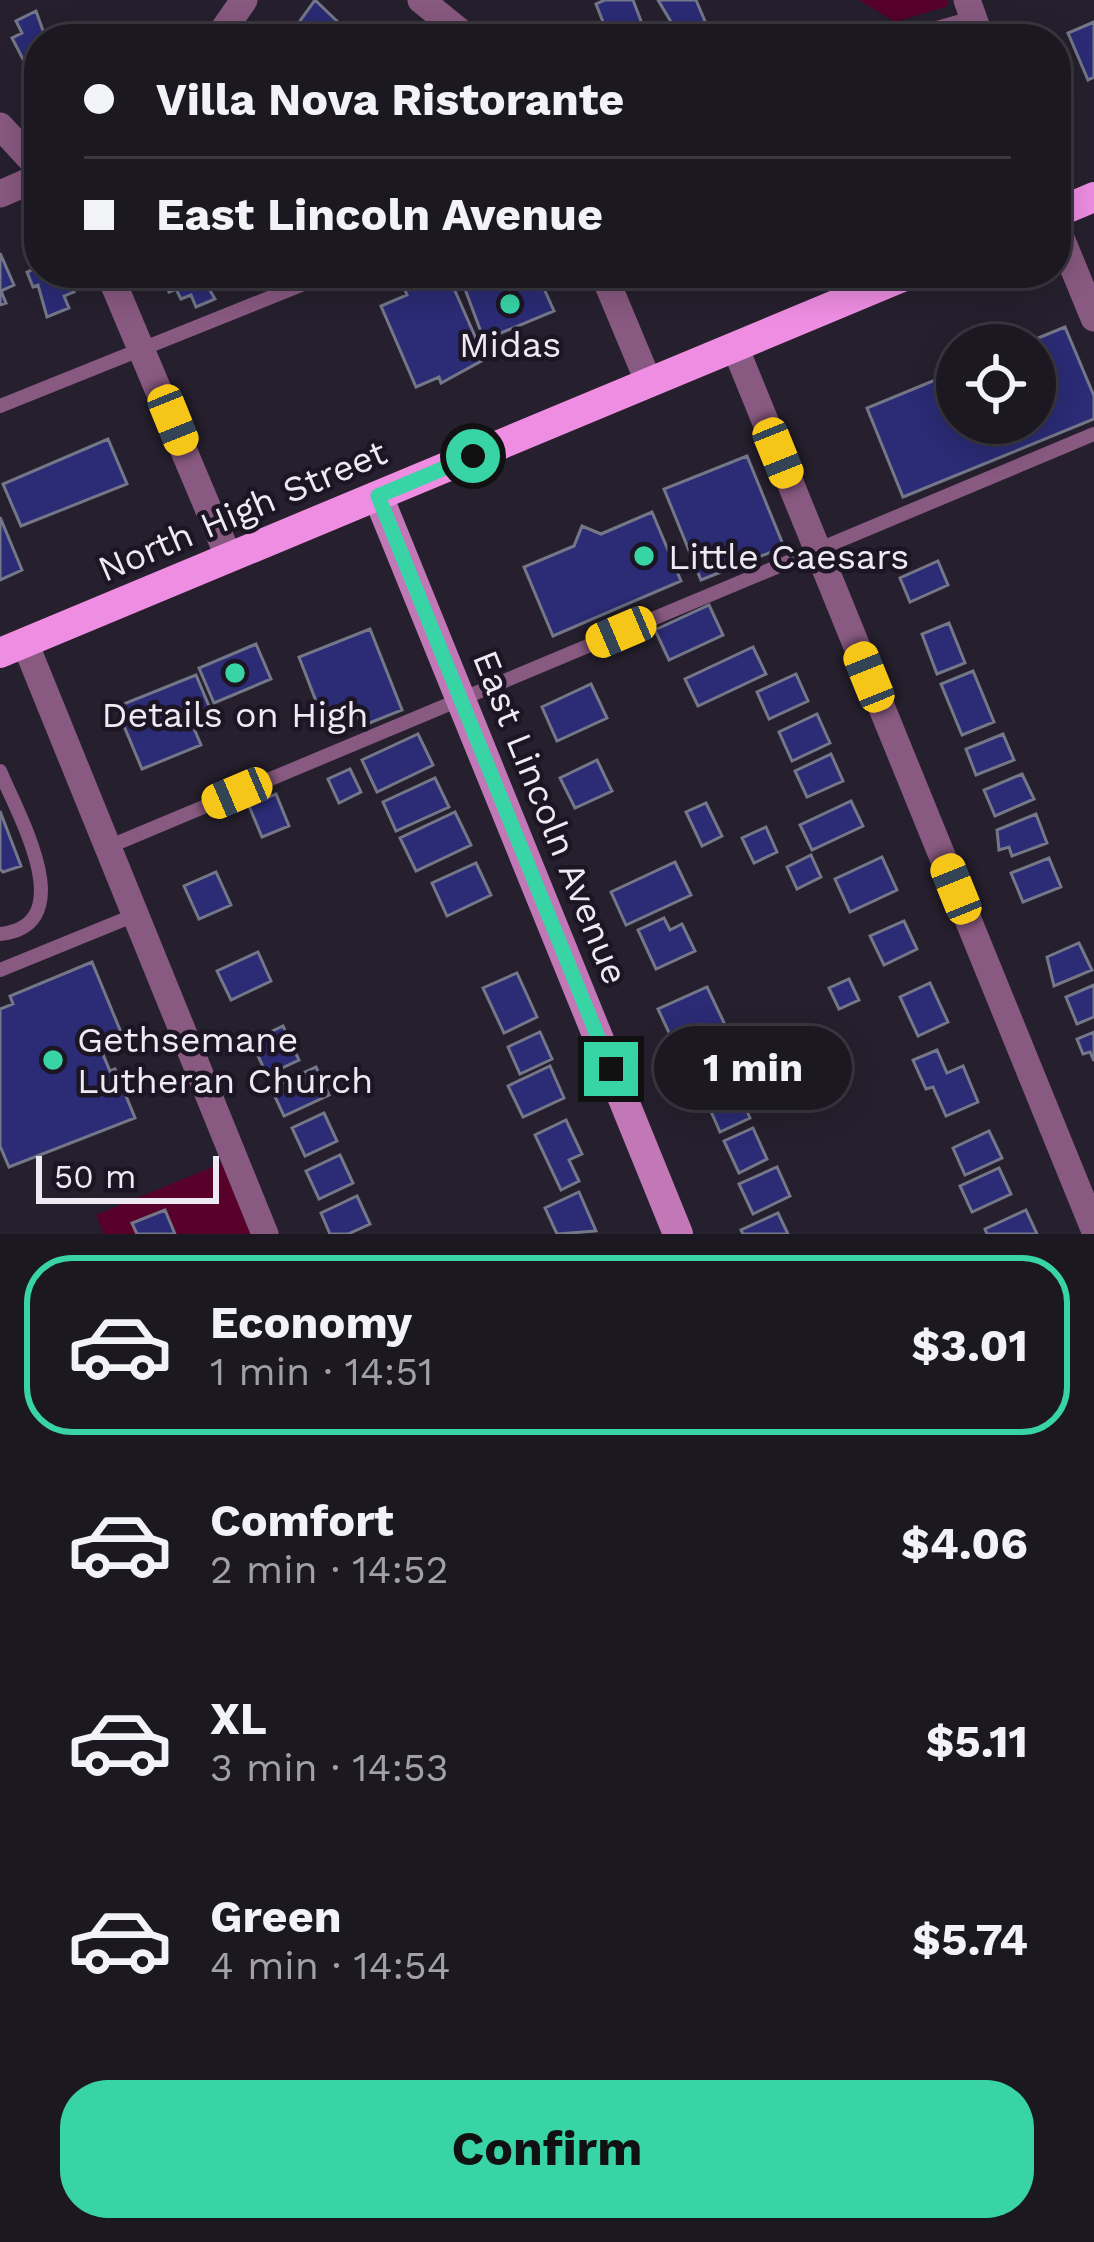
<!DOCTYPE html>
<meta charset="utf-8">
<style>
:root{--surface:#1c1822;--page:#25212a;--text:#f1f3f6;--muted:#a0a0a5;--line:#3a3740;--accent:#38d4a6}
body{margin:0;font-family:"Work Sans",sans-serif;background:var(--page);color:var(--text);height:100vh;display:flex;flex-direction:column;font-size:45px;white-space:nowrap}
*{box-sizing:border-box;margin:0}
p{font-size:39px;color:var(--muted)}
.icon{flex:none;width:66px;height:66px;fill:none;stroke:currentColor;stroke-width:2;stroke-linecap:round;stroke-linejoin:round}
.map{position:relative;height:1234px;overflow:hidden}
.panel{display:flex;flex-direction:column;background:var(--surface);flex:1}
.panel>*{flex:none}
.hud{position:absolute;left:24px;top:24px;width:1047px;height:264px;border-radius:48px;box-shadow:0 6px 30px #0003,0 0 0 3px var(--line);display:grid;align-content:center;height:264px;padding:0 60px;background:var(--surface)}
.controls{position:absolute;left:936px;top:324px;display:grid;gap:24px}
.controls a{display:grid;place-items:center;width:120px;height:120px;border-radius:50%;background:var(--surface);box-shadow:0 6px 30px #0003,0 0 0 3px var(--line);font-size:60px}
.scale{position:absolute;left:36px;bottom:30px;width:183px;box-sizing:border-box;padding-left:12px;border:6px solid #eeeaf4;border-top:0;font-size:33px;line-height:42px;white-space:nowrap;color:#eeeaf4;-webkit-text-stroke:9px #1c1624;paint-order:stroke}
.end{position:absolute;width:54px;height:54px;margin:-27px;border:15px solid #38d4a6;background:#111;box-shadow:0 0 0 6px #111}
.from{border-radius:50%}
.bubble{position:absolute;height:84px;border-radius:42px;background:var(--surface);box-shadow:0 6px 30px #0003,0 0 0 3px var(--line);font-size:39px;font-weight:700;line-height:84px;text-align:center}
.car{position:absolute;width:36px;height:72px;margin:-36px -18px;border-radius:15px;box-shadow:0 0 9px 3px #0007;background:linear-gradient(#f5c518 24%,#345 0 40%,#f5c518 0 76%,#345 0 86%,#f5c518 0)}
.hud b{display:flex;align-items:center;gap:42px;height:114px;font-size:45px}
.hud b+b{border-top:3px solid var(--line)}
.hud i{width:30px;height:30px;background:var(--text)}
ul{padding:21px 0 0;list-style:none}
li{display:flex;align-items:center;gap:36px;height:180px;margin:0 24px 18px;padding:0 36px;border:6px solid transparent;border-radius:48px}
li div{flex:1}
li b{display:block;font-size:45px}
li em{font-style:normal;font-weight:700}
li.current{border-color:var(--accent)}
li>.icon{width:108px;height:108px;stroke-width:1.5}
.action{display:flex;gap:24px;margin-top:auto;padding:24px 60px}
.action a{flex:1;height:138px;border-radius:48px;background:var(--accent);color:#111;font-size:48px;font-weight:700;line-height:138px;text-align:center}
.map>svg:first-child{display:block}
.green{fill:#57012b}
.building{fill:#2b2b76;stroke:#737788;stroke-width:3}
.lines{fill:none;stroke-linecap:round;stroke-linejoin:round}
.path{stroke:#736e7a;stroke-width:4.5;stroke-dasharray:6 9;stroke-linecap:butt}
.service{stroke:#885981;stroke-width:14}
.minor{stroke:#885981;stroke-width:27}
.secondary{stroke:#c277b7;stroke-width:30}
.primary{stroke:#ee8de2;stroke-width:30}
.route{stroke:#38d4a6;stroke-width:15}
.poi-dot{fill:#38d4a6;stroke:#1c1624;stroke-width:4.5}
.labels{text-anchor:middle;stroke-width:9;stroke-linejoin:round;paint-order:stroke}
.poi-label{font-size:36px;fill:#eeeaf4;stroke:#1c1624}
.street-label{font-size:36px;fill:#eeeaf4;stroke:#1c1624}
</style>
<div class="map">
<svg width="1094" height="1234" viewBox="0 0 1094 1234">
<rect width="100%" height="100%" fill="#26202e"/>
<path class="green" d="M859,0h88l1,6 -53,16z
M227,1161l30,73h-82l-11,-24 -31,13 4,11h-33l-8,-19z"/>
<path class="building" d="M315,0l25,24 -5,8 9,7h-33l-16,-11z
M605,0h28l8,21 -32,16 -13,-33z
M658,0h38l11,26 -27,11z
M36,11l10,28h-7v24l-11,6 -16,-31 10,-5 -6,-12z
M1094,22v55l-6,3 -20,-47z
M0,253l14,32 -13,6 5,12 -6,2z
M39,267v6h27l8,19 -10,4 5,12 -22,9 -9,-32 -5,2 -6,-15z
M170,273h30l15,26 -19,8 -5,-12 -10,4 -5,-10 -7,3 -4,-10 7,-3z
M459,273h78l17,38 -70,29z
M429,274l4,8 15,-7 37,84 -44,24 -2,-6 -23,10 -35,-81 26,-11 -4,-10z
M1065,327l29,69v23l-191,78 -36,-89 90,-37v52h78v-78h-14z
M108,439l19,45 -106,42 -18,-42z
M747,456l37,91 -83,33 -37,-91z
M652,512l29,69 -128,55 -29,-69 50,-21 8,-20 19,8z
M0,517l22,53 -22,10z
M938,561l10,24 -38,17 -10,-24z
M709,605l14,30 -54,25 -14,-30z
M949,623l16,40 -28,11 -15,-40z
M370,629l32,81 -40,16 -8,-19 -31,12 -24,-62z
M256,644l15,35 -57,24 -15,-35z
M753,647l13,27 -68,32 -13,-27z
M973,671l21,51 -32,13 -21,-51z
M796,674l12,27 -39,18 -12,-27z
M196,675l18,43 -21,8 8,19 -59,24 -26,-62z
M591,684l16,34 -50,23 -15,-34z
M817,714l13,29 -38,18 -13,-29z
M418,734l15,31 -56,27 -15,-32z
M1003,734l11,26 -38,15 -10,-26z
M831,754l12,27 -36,16 -12,-26z
M597,760l15,31 -37,17 -15,-30z
M350,769l11,23 -22,11 -11,-24z
M1022,774l12,25 -39,17 -11,-26z
M435,778l14,29 -53,24 -13,-29z
M276,794l13,32 -27,11 -13,-31z
M851,801l12,25 -51,24 -12,-25z
M706,803l16,33 -20,10 -16,-34z
M0,811l21,55 -18,6 -3,-3z
M455,812l16,33 -55,26 -16,-33z
M1036,814l11,29 -35,13 -3,-9 -10,3 -2,-20z
M766,827l11,25 -23,11 -12,-25z
M811,855l10,22 -24,12 -10,-22z
M882,857l15,33 -47,22 -15,-33z
M1049,858l12,29 -38,15 -12,-29z
M675,862l16,33 -65,30 -15,-33z
M476,863l15,32 -44,21 -15,-33z
M216,872l15,33 -32,14 -15,-33z
M664,918l6,12 12,-6 13,27 -39,18 -18,-39z
M904,921l13,28 -33,16 -14,-29z
M1079,943l13,27 -38,16 -7,-29z
M258,952l13,29 -40,19 -14,-29z
M92,962l33,80 -23,10 8,19 5,-2 20,49 -126,49 -9,-21v-137l13,-5 -3,-8z
M517,973l20,44 -33,16 -21,-45z
M849,979l10,21 -20,9 -10,-21z
M930,983l18,39 -30,14 -18,-39z
M1094,985v32l-17,7 -11,-27z
M707,987l20,42 -49,23 -20,-43z
M283,1026l16,34 -32,15 -16,-34z
M540,1032l12,27 -32,15 -12,-27z
M1094,1032v29l-4,-9 -7,2 -6,-15z
M731,1038l11,25 -25,12 -11,-25z
M937,1050l10,23 16,-7 15,36 -32,14 -13,-29 -7,2 -13,-29z
M550,1066l14,32 -41,19 -15,-31z
M316,1067l13,28 -45,21 -13,-28z
M736,1086l14,32 -30,14 -14,-32z
M324,1113l13,28 -32,15 -13,-28z
M566,1120l16,34 -13,6 10,21 -18,9 -26,-55z
M753,1128l14,31 -28,14 -15,-32z
M989,1131l13,27 -37,17 -12,-27z
M340,1155l13,28 -34,16 -13,-28z
M777,1167l13,29 -37,18 -14,-30z
M999,1168l12,26 -39,18 -12,-26z
M579,1192l17,39 -39,3 -12,-26z
M357,1196l13,28 -22,10h-18l-9,-21z
M165,1210l10,24h-38l-5,-11z
M1026,1210l11,24h-50l-2,-5z
M778,1213l10,21h-45l-2,-4z"/>
<g class="lines">
<path class="path" d="M1056,164l2,-2"/>
<path class="service" d="M898,39l74,-21
M0,406l331,-133
M0,771c17,42 83,154 0,163
M108,847l986,-413
M0,970l135,-55"/>
<path class="minor" d="M421,0l48,39
M967,0l14,39
M217,39l27,-39
M0,126l39,42
M0,194l39,-17
M1056,226l38,92
M109,273l120,285
M603,273l46,110
M735,347l359,882
M25,643l240,591"/>
<path class="secondary" d="M378,496l300,738"/>
<path class="primary" d="M1056,213l38,-16
M0,653l912,-380"/>
</g>
<g class="lines">
<path class="route" d="M473,456l-95,40 233,573"/>
</g>
<g class="poi-dot">
<circle cx="510" cy="304" r="12"/>
<circle cx="644" cy="556" r="12"/>
<circle cx="235" cy="673" r="12"/>
<circle cx="53" cy="1060" r="12"/>
</g>
<g class="labels">
<g class="poi-label">
<text x="510" y="357">Midas</text>
<text x="668" y="569" text-anchor="start">Little Caesars</text>
<text x="235" y="727">Details on High</text>
<text x="77" y="1052" text-anchor="start">Gethsemane<tspan x="77" dy="41">Lutheran Church</tspan></text>
</g>
<g class="street-label">
<text transform="translate(242 510) rotate(-23)" y="13">North High Street</text>
<text transform="translate(551 817) rotate(68)" y="13">East Lincoln Avenue</text>
</g>
</g>
</svg>
<div class="controls">
<a><svg class="icon" aria-label="locate" viewBox="0 0 24 24"><circle cx="12" cy="12" r="6"/><path d="M12 2v4M12 18v4M2 12h4M18 12h4"/></svg></a>
</div>
<div class="scale">50 m</div>
<i class="end from" style="left:473px;top:456px"></i>
<i class="end" style="left:611px;top:1069px"></i>
<div class="bubble" style="left:654px;top:1026px;width:198px">1 min</div>
<i class="car" style="left:173px;top:420px;rotate:158deg"></i>
<i class="car" style="left:778px;top:453px;rotate:158deg"></i>
<i class="car" style="left:621px;top:632px;rotate:247deg"></i>
<i class="car" style="left:869px;top:677px;rotate:338deg"></i>
<i class="car" style="left:237px;top:793px;rotate:247deg"></i>
<i class="car" style="left:956px;top:889px;rotate:338deg"></i>
<div class="hud">
<b><i class="from"></i>Villa Nova Ristorante</b>
<b><i></i>East Lincoln Avenue</b>
</div>
</div>
<section class="panel">
<ul>
<li class="current"><svg class="icon" aria-label="car" viewBox="0 0 24 24"><path d="M5 17H2v-5l4-1 3-4h7l3 4 3 1v5h-3M9 17h6M6 11h13"/><circle cx="7" cy="17" r="2"/><circle cx="17" cy="17" r="2"/></svg><div><b>Economy</b><p>1 min · 14:51</p></div><em>$3.01</em></li>
<li><svg class="icon" aria-label="car" viewBox="0 0 24 24"><path d="M5 17H2v-5l4-1 3-4h7l3 4 3 1v5h-3M9 17h6M6 11h13"/><circle cx="7" cy="17" r="2"/><circle cx="17" cy="17" r="2"/></svg><div><b>Comfort</b><p>2 min · 14:52</p></div><em>$4.06</em></li>
<li><svg class="icon" aria-label="car" viewBox="0 0 24 24"><path d="M5 17H2v-5l4-1 3-4h7l3 4 3 1v5h-3M9 17h6M6 11h13"/><circle cx="7" cy="17" r="2"/><circle cx="17" cy="17" r="2"/></svg><div><b>XL</b><p>3 min · 14:53</p></div><em>$5.11</em></li>
<li><svg class="icon" aria-label="car" viewBox="0 0 24 24"><path d="M5 17H2v-5l4-1 3-4h7l3 4 3 1v5h-3M9 17h6M6 11h13"/><circle cx="7" cy="17" r="2"/><circle cx="17" cy="17" r="2"/></svg><div><b>Green</b><p>4 min · 14:54</p></div><em>$5.74</em></li>
</ul>
<div class="action"><a>Confirm</a></div>
</section>
